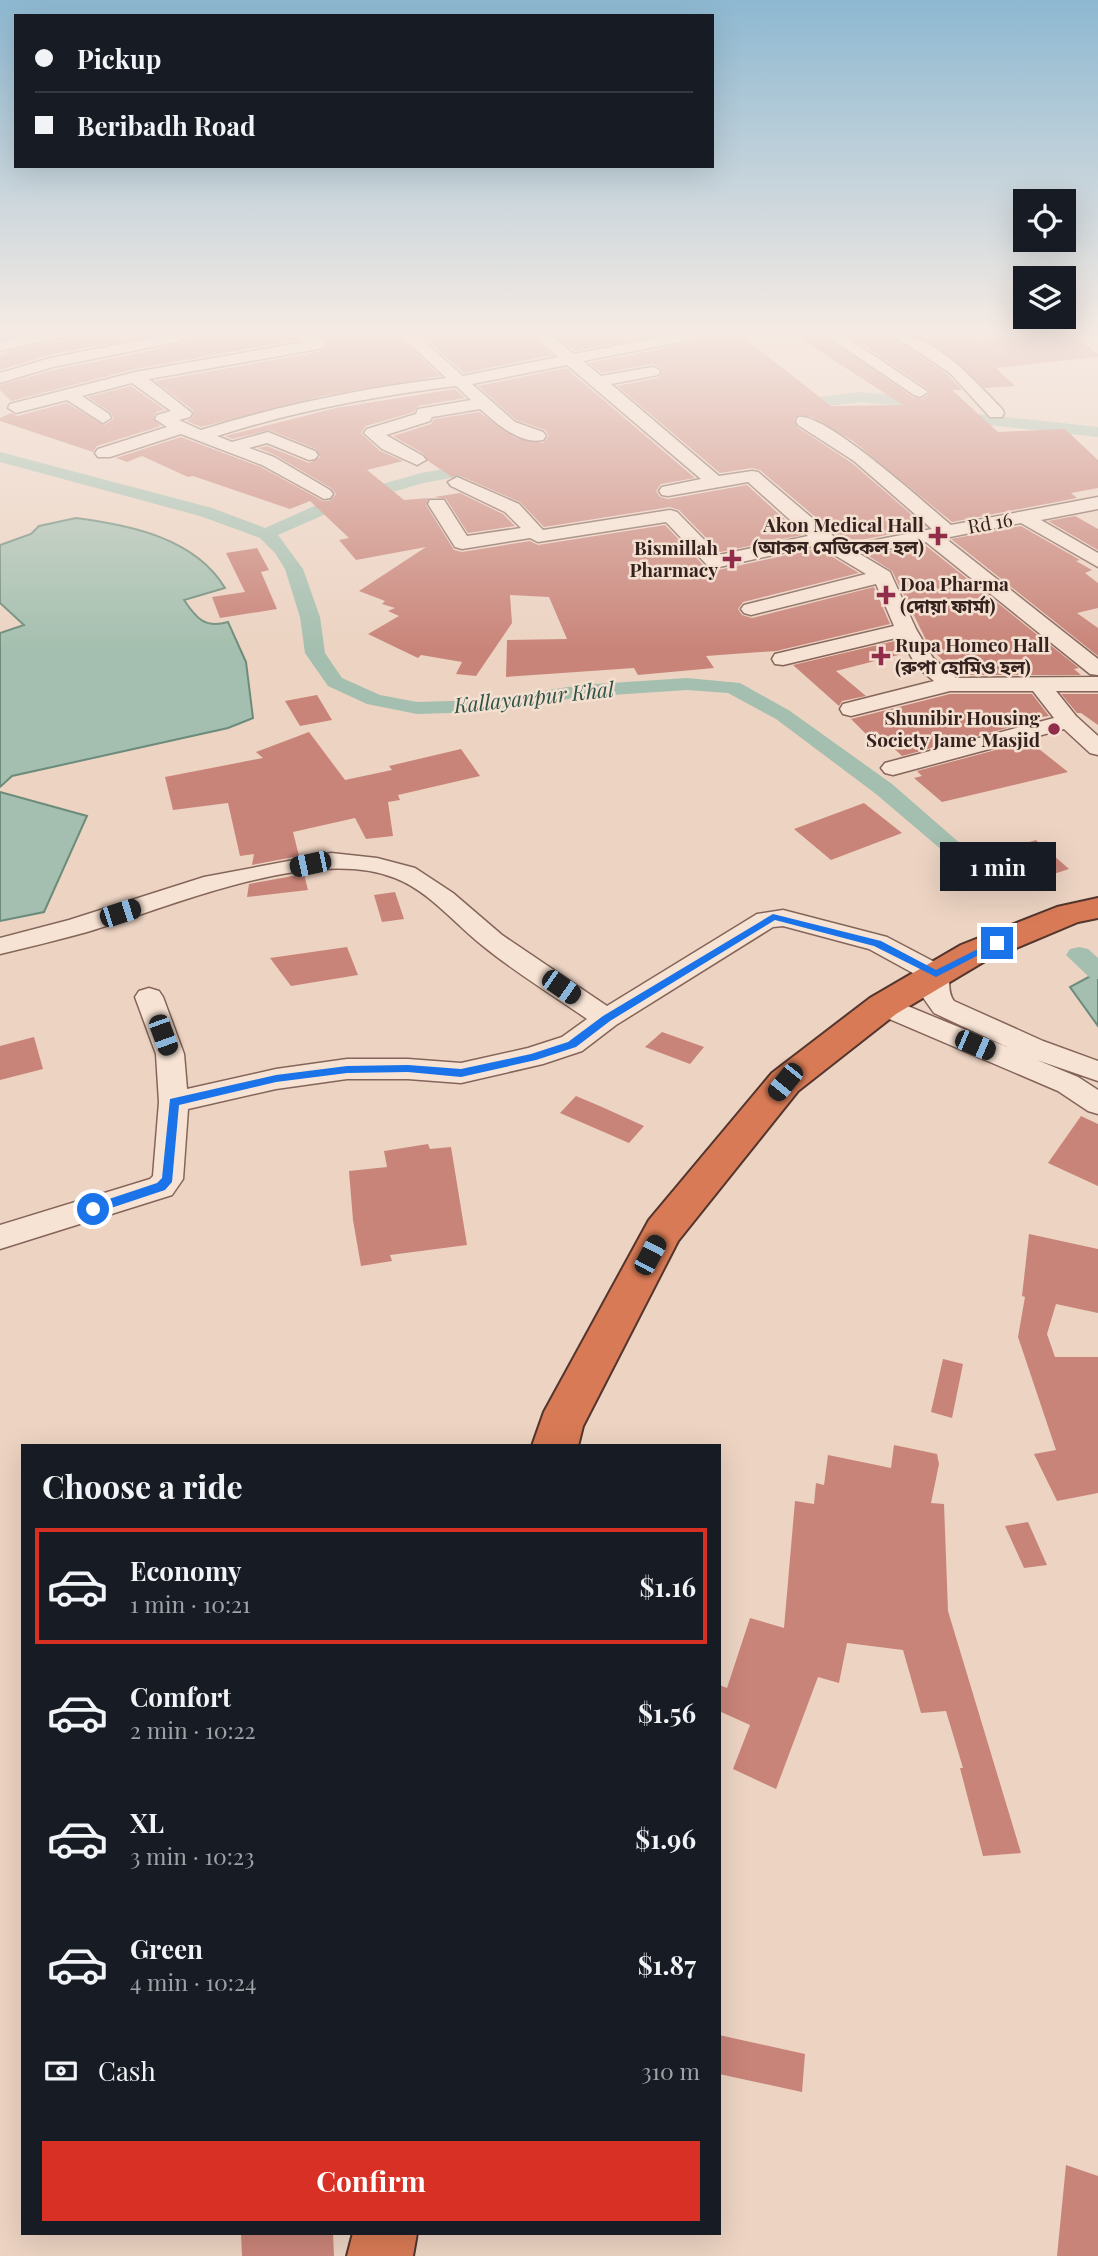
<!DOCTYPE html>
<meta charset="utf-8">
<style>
:root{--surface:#171b24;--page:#242831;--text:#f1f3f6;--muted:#9ea1a6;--line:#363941;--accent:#d93025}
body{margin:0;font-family:"Playfair Display","Noto Sans Bengali",serif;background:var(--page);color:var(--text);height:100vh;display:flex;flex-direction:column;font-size:26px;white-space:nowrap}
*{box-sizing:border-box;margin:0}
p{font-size:23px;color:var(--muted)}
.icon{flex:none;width:38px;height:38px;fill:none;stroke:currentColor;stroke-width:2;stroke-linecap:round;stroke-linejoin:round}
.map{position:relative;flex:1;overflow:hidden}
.sheet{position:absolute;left:21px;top:1444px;width:700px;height:791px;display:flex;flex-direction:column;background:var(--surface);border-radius:0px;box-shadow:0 7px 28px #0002}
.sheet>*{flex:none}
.hud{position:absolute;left:14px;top:14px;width:700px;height:154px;border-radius:0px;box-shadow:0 7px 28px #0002;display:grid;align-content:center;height:154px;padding:0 21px;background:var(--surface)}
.tools{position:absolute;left:1013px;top:189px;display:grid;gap:14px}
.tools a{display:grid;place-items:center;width:63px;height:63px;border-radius:0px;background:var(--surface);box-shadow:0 7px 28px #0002;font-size:35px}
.end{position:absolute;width:32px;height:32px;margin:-16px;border:9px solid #1a73e8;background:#fff;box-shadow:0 0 0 4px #fff}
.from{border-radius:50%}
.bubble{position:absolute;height:49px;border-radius:0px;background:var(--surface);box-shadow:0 7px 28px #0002;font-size:23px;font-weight:700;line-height:49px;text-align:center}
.car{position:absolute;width:21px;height:42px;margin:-21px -10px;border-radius:9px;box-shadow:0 0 5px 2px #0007;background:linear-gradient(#222 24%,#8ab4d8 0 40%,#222 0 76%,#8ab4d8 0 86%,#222 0)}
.hud b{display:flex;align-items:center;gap:24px;height:66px;font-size:26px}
.hud b+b{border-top:2px solid var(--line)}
.hud i{width:18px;height:18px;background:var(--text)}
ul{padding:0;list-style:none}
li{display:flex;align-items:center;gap:21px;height:116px;margin:0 14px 10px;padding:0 7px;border:4px solid transparent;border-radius:0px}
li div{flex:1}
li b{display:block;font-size:26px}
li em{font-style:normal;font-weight:700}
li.active{border-color:var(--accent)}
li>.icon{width:63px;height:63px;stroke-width:1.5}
h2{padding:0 21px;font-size:32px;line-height:84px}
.pay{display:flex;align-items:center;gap:18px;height:77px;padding:0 21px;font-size:26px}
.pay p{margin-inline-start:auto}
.button{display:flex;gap:14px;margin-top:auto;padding:14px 21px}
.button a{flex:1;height:80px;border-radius:0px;background:var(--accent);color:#fff;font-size:28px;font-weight:700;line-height:80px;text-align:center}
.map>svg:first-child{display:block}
.water{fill:#a4bfaf;stroke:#6c8c7b;stroke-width:2}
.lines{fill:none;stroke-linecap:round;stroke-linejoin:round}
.canal{fill:#a4bfaf;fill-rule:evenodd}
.building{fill:#c98479}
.street-casing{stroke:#85655a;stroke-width:3}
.highway-casing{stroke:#53352e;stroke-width:4}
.street{fill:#f7e3d4;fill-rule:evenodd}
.highway{fill:#d87a55;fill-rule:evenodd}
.route{fill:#1a73e8}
.poi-dot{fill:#912c4a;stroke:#f4e0d1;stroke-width:2.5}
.labels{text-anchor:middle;stroke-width:5;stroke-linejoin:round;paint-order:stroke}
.far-street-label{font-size:19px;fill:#35221e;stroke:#f4e0d1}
.far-poi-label{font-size:19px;font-weight:bold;fill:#35221e;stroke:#f4e0d1;text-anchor:end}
.far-water-label{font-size:21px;font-style:italic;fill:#2d5447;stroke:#f4e0d1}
</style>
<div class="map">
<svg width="1098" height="2256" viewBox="0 0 1098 2256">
<rect width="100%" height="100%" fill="#ecd3c2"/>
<path class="water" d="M76,518c54,7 119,20 149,70l-41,12c12,18 21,29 44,22l18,40 7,56 -25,10 -216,48 -12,11v-154l24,-8 -24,-22v-58l31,-11 8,-8z
M0,792l87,24 -43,96 -44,9z
M1098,972v54l-28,-39z"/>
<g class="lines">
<path class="canal" d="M861,392l31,3 60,16 146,16v10l-147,-16 -60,-16 -30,-3 -74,9 -8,-5 8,-5z
M0,452l212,56 53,20 65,-29 91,-26 62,-11 6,1 2,4 -2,4 -66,12 -81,24 -64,28 25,34 17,48 5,36 17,25 38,17 37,7 66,-2 98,-15 106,-7 53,5 50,28 102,73 78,68 -4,5h-16l-74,-63 -100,-75 -48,-26 -41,-3 -106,7 -98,15 -66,2 -50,-10 -39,-18 -23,-33 -5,-36 -15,-48 -10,-16 -15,-15 -60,-22 -200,-54z
M1079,947l9,2 10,9v21l-9,-2 -23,-22 4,-6z"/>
</g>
<path class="building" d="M69,334h88l-108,21 -49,15v-14l8,-2 -2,-2 58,-12z
M202,334h89l7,6 -163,29 -124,32 -11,-11v-5l54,-15 139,-28z
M317,334h79l44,42 -118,20 -121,31 -14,-6 5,-3 2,-7 -39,-30 164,-29 11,-8z
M420,334h109l23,21 -88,18z
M553,334h108l-86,17z
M707,334h32l92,72 72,-1 -110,-71h29l91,63 8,2 8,-5v-4l-82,-56h42l59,41 14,15h-10l46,42 67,-3 33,31v28l-27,5 6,5 -125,24 -99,-81 -41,-24 -15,-2 -3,5 3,7 55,36 74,64 -80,16 -86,-73 -8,-2 -32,5 -103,-87 41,-8 4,-5 -3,-6 -7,-3 -50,9 -13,-10 108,-21z
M910,334h58l8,5 97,-5 25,20v3l-102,11 19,18 -30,2 -46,-40z
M566,368l129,110 -34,6 -5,7 4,6 8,2 79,-14 55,50 -82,17 -41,-42 -9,-3 -126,20 -24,-25 -62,-27 -6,2 -24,-16 -4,-7 -31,-18 38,-12 3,-5 45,-7 37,26 27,5 6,-7 -4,-6 -29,-10 -38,-34z
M131,386l34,24 -9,2 -3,6 8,8 -64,20 -4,6 -93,-31v-3l11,-5 6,3 50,-13 37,22 10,-6 -3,-6 -23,-16z
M455,389l10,9 -47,8 -4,6 -48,14 -5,7 19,18 23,10 -36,9 37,30 25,-2 -3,7 28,45 8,2 68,-11 8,4 127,-20 41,43 8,3 104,-23 41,25 -116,29 -5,7 4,6 10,3 122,-31 16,37 -114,27 -70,5 8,12 -76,7 -4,-7 -128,9 1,-37 60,-1 -18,-42 -39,-2 2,28 -36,53 -20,-2 6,-12 -41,-7 -3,3 -50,-24 31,-18 -11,-5 7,-3 -13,-4 3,-3 -26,-10 67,-44 -70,13 -17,-20 10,-2 -39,-37 -20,8 -97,-33 -5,1 -46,-21 -15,6 -11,-4 65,-21 80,30 62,34h7l6,-7 -5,-6 -56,-33 -17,-7 9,-2 42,17 11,-6 -4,-8 -47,-19 -37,9 -7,-3 111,-28z
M460,493l43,21 12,12 -47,7 -22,-34 -12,-2z
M1075,516l23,13v21l-50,-29z
M1021,526l59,34 -4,1 16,9 -7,3 13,10v25l-21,5 21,15v28l-147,-117z
M925,545l154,123 -5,1 7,6h-122l-29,-27 -38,-77 -25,-16z
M257,548l12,22 -8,2 16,37 -57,9 -8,-21 33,-5 -19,-39z
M899,640l7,13 -70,18 30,25 -24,5 -3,5 -46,-41z
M950,694h82l17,22 -44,6 6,5 -109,29 -24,-23 -11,2 -16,-16z
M1061,694h37v31l-17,-12h-4z
M317,695l15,25 -32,6 -15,-25z
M309,732l36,48 47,-10 -3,-4 72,-17 19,27 -82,19 2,5 -12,2 5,34 -27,3 -11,-21 -62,14 6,24 -47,9 2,-11 -14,2 -12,-53 -55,7 -8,-33 98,-19 -7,-6z
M1029,741l39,31 -126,30 -28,-24 8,-2 -5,-5z
M864,803l38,30 -71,27 -37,-31z
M1036,840l33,29 -31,10 -33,-30z
M304,874l4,16 -61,7 2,-13z
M395,892l9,27 -22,3 -8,-27z
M347,947l11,28 -67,11 -21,-28z
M662,1032l42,15 -14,17 -45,-17z
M34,1037l9,32 -43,11v-34z
M576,1096l26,11 42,19 -15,17 -69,-30z
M1081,1116l17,8v62l-50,-23z
M428,1144l2,5 21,-2 16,98 -77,10 2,6 -31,5 -8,-46 -4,-49 38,-4 -3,-16z
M1029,1234l69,15v64l-42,-9 -9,30 8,23h43v136l-41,8 -23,-47 22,-4 -38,-113 7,-40 -3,-1z
M943,1359l20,5 -11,54 -21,-6z
M894,1445l43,9 2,10 -8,39 13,1 4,107 73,242 -38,3 -23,-88h3l-17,-57 -25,2 -18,-63 -56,-7 -8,40 -21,-6 -42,112 -43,-20 17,-44 -31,-14v-26l8,3 23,-70 34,10 11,-127 19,3 2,-21 8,2 4,-30 63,13z
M1028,1522l19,43 -23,3 -19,-42z
M719,2035l86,19 -3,38 -83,-18z
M1066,2165l32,11v80h-41z
M241,2233h92l1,23h-92z"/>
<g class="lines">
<g class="street-casing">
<path id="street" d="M36,334h30l-3,3 -63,14v-10z
M170,334h30l-8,5 -139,28 -53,16v-10l50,-15z
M294,334h19l14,10 -8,5 -170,30 43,34 -2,4 -11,3 22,10c80,-25 162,-42 245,-52l-47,-44h17l47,42 95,-19 -26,-23h17l25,20 100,-20h31l-8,5 -114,22 18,15 51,-9 6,2 2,3 -2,3 -47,9 108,92 33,-5 6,1 87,74 87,-17 -78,-68 -56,-36 -2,-4 2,-4c26,-6 129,88 153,108l147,-28v12l-57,11 57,33v14l-77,-44 -76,15 153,121v16l-8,-1 -164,-132 -66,12 30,18 26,57 17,29 23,20 142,-1v14h-42l20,25 22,20v19l-8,-2 -26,-24 -171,46 -8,-2 -4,-5 4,-5 169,-45 -21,-27h-83l-99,25 -8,-2 -3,-5 3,-5 91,-23 -17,-14 -17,-30 -117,28 -8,-1 -3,-5 3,-5 119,-28 -18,-42 -125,31 -7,-2 -3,-4 3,-4 122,-31 -48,-29 -103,23 -7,-2 -42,-44 -128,20 -8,-4 -68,11 -7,-2 -27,-43 2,-4h14l23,36 54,-8 -16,-16 -54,-26 -3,-4 9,-5 62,27 24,26 127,-20 7,2 42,43 89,-19 -60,-54 -80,14 -6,-1 -3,-4 3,-4 39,-8 -134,-114 -95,19 43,38 28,10 3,4 -3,4c-23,5 -47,-17 -63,-31l-48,8 -2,4 -44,14 37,21 3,4 -9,5 -35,-16 -18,-16 3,-4 49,-15 2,-5 53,-9 -15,-14c-82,10 -161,25 -239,50l15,6 36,-10 47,19 3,4 -3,4 -6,1 -42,-17 -18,5 25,9 56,33 3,4 -3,4 -6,1 -62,-34 -81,-31 -71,23h-12l-3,-4 3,-4 69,-22 -12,-8 2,-4 14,-4 -39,-28 -50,13 27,18 2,4 -8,5 -36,-23 -51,13 -8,-5 2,-4 125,-32 169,-30z
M824,334h18l86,58 -8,5 -6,-2z
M891,334c43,-1 83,46 111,75l2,4 -2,4h-12l-40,-44z
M331,853l46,5 38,10 38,25 49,42 105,71 150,-92 26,-4 104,27 59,31c6,10 0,23 8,33l89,40 55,20v20l-61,-21 41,17 20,13v24l-10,-3 -30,-20 -185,-79 -4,-6 4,-6 10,-3 10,3 114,47 -73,-34 -12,-17v-18l-53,-29 -86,-23 -10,1 -157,98 -34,26 -39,13 -82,19 -53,-4h-61l-71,10 -88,20 -5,70 -11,16 -172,54v-24l150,-46 3,-3 6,-74 -3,-48 -21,-57 4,-6 10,-3 10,3 4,6 21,57 3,35 89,-20 71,-10h61l53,4 67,-15 34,-11 25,-18c-34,-24 -71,-46 -104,-73 -28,-22 -54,-55 -88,-68 -84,-33 -225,29 -308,54 -29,8 -58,15 -87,22v-16l69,-18 135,-43z"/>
</g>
<g class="highway-casing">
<path id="highway" d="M1098,898v20l-20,4 -93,39 -89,53 -98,77 -120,150 -95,185 -5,20h-46l12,-34 105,-192 123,-147 98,-75 91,-53 96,-38z
M353,2233h64l-4,23h-66z"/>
</g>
<use href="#street" class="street"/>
<use href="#highway" class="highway"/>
</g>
<linearGradient id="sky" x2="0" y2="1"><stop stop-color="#8db8d1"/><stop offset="0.51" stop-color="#f6ebe4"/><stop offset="1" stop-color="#f6ebe4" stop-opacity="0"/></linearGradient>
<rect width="1098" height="650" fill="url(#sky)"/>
<path class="route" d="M773,914l108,27 55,29 58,-29 8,2 -66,34 -62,-31 -99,-26 -165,101 -34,26 -40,13 -75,17 -53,-5 -61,1 -71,9 -97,23 -7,77 -7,8 -72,24 -6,-5 1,-3 69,-23 5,-5 8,-79 106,-24 71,-9 61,-1 53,4 70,-15 37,-12 35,-26z"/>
<g class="poi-dot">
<path d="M934.5 525.5h7v7h7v7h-7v7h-7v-7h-7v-7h7z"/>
<path d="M728.5 548.5h7v7h7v7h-7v7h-7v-7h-7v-7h7z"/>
<path d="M882.5 584.5h7v7h7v7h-7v7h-7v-7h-7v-7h7z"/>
<path d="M877.5 645.5h7v7h7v7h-7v7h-7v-7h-7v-7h7z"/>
<circle cx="1054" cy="729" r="7"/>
</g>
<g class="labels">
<g class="far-street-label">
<text transform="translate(990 523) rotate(-10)" y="7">Rd 16</text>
</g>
<g class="far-poi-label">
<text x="924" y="532">Akon Medical Hall<tspan x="924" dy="22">(আকন মেডিকেল হল)</tspan></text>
<text x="718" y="555">Bismillah<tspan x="718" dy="22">Pharmacy</tspan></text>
<text x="900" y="591" text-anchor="start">Doa Pharma<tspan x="900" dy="22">(দোয়া ফার্মা)</tspan></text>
<text x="895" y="652" text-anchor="start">Rupa Homeo Hall<tspan x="895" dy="22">(রুপা হোমিও হল)</tspan></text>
<text x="1040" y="725">Shunibir Housing<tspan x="1040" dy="22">Society Jame Masjid</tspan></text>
</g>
<g class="far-water-label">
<text transform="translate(534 698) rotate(-6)" y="7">Kallayanpur Khal</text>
</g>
</g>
</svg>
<div class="tools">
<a><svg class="icon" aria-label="locate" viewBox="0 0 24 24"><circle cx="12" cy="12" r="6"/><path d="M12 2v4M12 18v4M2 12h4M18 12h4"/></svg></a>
<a><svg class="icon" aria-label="layers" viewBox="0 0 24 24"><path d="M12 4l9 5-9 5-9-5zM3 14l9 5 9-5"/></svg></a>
</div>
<i class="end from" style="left:93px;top:1209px"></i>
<i class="end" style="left:997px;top:943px"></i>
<div class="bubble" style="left:940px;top:842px;width:116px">1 min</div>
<i class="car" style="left:310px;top:864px;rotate:258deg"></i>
<i class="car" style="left:120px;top:913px;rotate:72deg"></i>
<i class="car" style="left:561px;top:987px;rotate:125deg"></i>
<i class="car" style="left:163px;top:1035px;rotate:160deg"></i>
<i class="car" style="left:975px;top:1045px;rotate:113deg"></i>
<i class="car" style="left:785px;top:1082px;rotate:219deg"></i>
<i class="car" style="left:650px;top:1255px;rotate:28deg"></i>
<div class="hud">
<b><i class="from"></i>Pickup</b>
<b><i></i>Beribadh Road</b>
</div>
<section class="sheet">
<h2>Choose a ride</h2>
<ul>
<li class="active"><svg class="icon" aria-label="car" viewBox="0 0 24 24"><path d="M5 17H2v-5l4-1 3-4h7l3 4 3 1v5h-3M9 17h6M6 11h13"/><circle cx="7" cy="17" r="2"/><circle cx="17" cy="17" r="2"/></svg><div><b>Economy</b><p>1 min · 10:21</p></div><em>$1.16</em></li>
<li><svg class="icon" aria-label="car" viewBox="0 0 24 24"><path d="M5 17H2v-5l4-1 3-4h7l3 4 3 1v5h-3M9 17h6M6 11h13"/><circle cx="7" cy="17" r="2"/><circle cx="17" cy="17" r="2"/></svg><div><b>Comfort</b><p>2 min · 10:22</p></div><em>$1.56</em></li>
<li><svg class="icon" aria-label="car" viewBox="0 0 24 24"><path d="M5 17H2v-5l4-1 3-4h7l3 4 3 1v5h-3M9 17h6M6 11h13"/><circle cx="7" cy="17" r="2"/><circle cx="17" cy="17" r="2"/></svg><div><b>XL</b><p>3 min · 10:23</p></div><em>$1.96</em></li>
<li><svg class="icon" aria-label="car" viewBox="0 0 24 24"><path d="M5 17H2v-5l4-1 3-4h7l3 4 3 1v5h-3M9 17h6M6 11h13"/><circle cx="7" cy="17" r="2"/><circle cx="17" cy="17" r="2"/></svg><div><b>Green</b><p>4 min · 10:24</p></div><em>$1.87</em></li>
</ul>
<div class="pay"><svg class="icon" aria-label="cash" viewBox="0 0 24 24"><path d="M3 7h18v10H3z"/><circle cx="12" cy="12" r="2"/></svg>Cash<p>310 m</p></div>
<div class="button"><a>Confirm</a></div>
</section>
</div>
